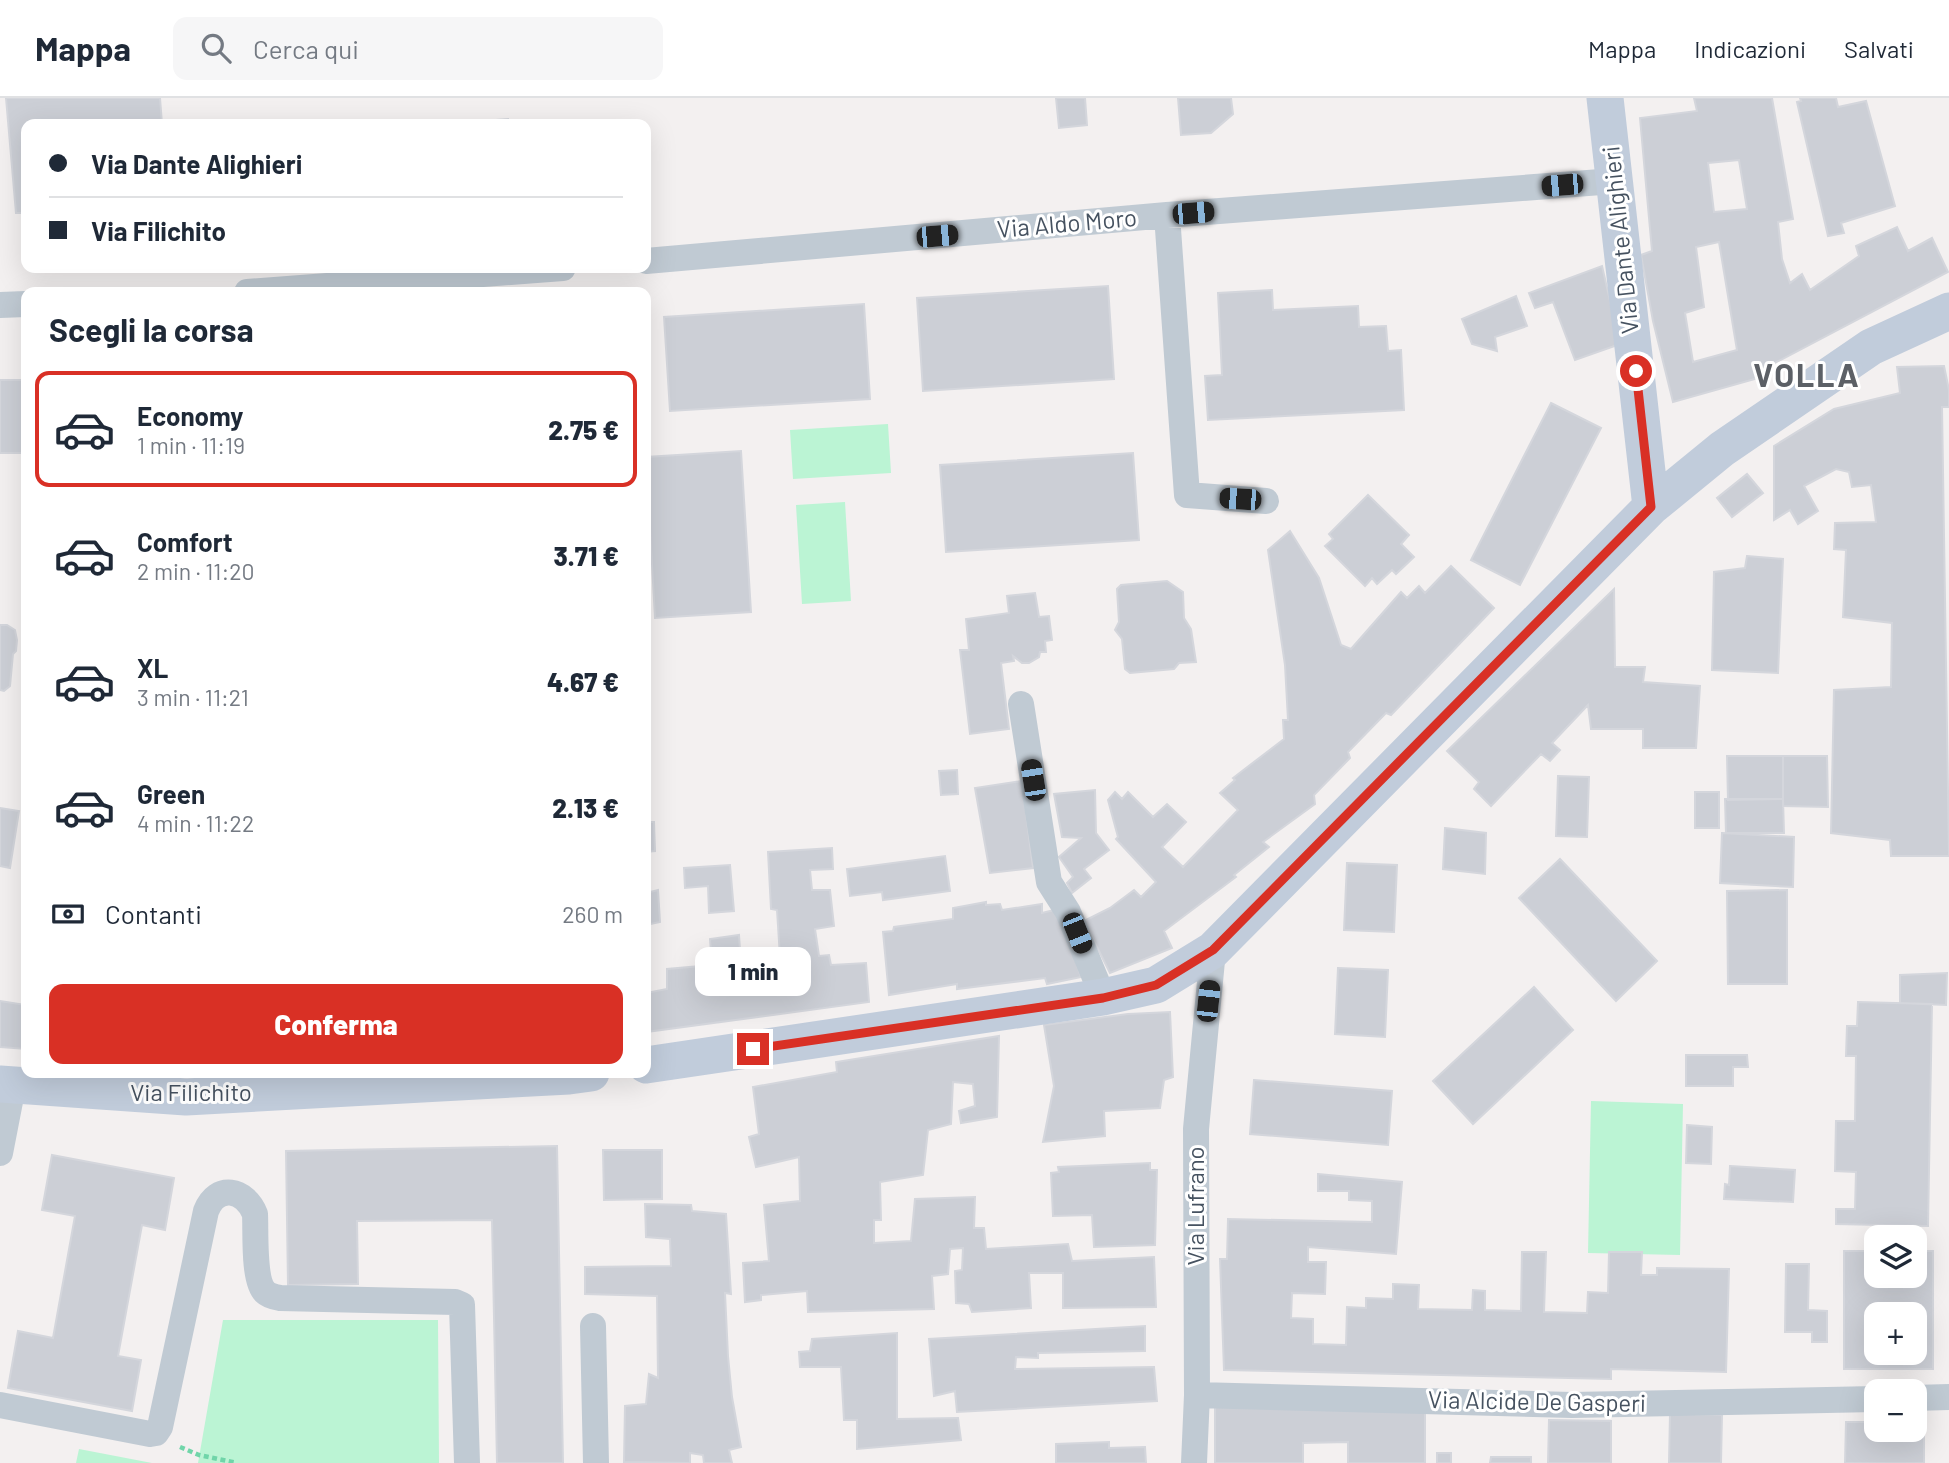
<!DOCTYPE html>
<html lang="it">
<meta charset="utf-8">
<style>
:root{--surface:#fff;--page:#f6f6f7;--text:#1f2937;--muted:#747a83;--line:#e0e1e3;--accent:#d93025}
body{margin:0;font-family:Barlow,sans-serif;background:var(--page);color:var(--text);height:100vh;display:flex;flex-direction:column;font-size:26px;white-space:nowrap}
*{box-sizing:border-box;margin:0}
p{font-size:23px;color:var(--muted)}
.icon{flex:none;width:38px;height:38px;fill:none;stroke:currentColor;stroke-width:2;stroke-linecap:round;stroke-linejoin:round}
.map{position:relative;flex:1;overflow:hidden}
.drawer{position:absolute;left:21px;top:189px;width:630px;height:791px;display:flex;flex-direction:column;background:var(--surface);border-radius:14px;box-shadow:0 7px 28px #0002}
.drawer>*{flex:none}
.banner{position:absolute;left:21px;top:21px;width:630px;height:154px;border-radius:14px;box-shadow:0 7px 28px #0002;display:grid;align-content:center;height:154px;padding:0 28px;background:var(--surface)}
.tools{position:absolute;left:1864px;top:1127px;display:grid;gap:14px}
.tools a{display:grid;place-items:center;width:63px;height:63px;border-radius:14px;background:var(--surface);box-shadow:0 7px 28px #0002;font-size:35px}
.end{position:absolute;width:32px;height:32px;margin:-16px;border:9px solid #d93025;background:#fff;box-shadow:0 0 0 4px #fff}
.from{border-radius:50%}
.bubble{position:absolute;height:49px;border-radius:14px;background:var(--surface);box-shadow:0 7px 28px #0002;font-size:23px;font-weight:800;line-height:49px;text-align:center}
.car{position:absolute;width:21px;height:42px;margin:-21px -10px;border-radius:9px;box-shadow:0 0 5px 2px #0007;background:linear-gradient(#222 24%,#8ab4d8 0 40%,#222 0 76%,#8ab4d8 0 86%,#222 0)}
.banner b{display:flex;align-items:center;gap:24px;height:66px;font-size:26px}
.banner b+b{border-top:2px solid var(--line)}
.banner i{width:18px;height:18px;background:var(--text)}
ul{padding:0;list-style:none}
li{display:flex;align-items:center;gap:21px;height:116px;margin:0 14px 10px;padding:0 14px;border:4px solid transparent;border-radius:14px}
li div{flex:1}
li b{display:block;font-size:26px}
li em{font-style:normal;font-weight:800}
li.selected{border-color:var(--accent)}
li>.icon{width:63px;height:63px;stroke-width:1.5}
h2{padding:0 28px;font-size:32px;line-height:84px}
.pay{display:flex;align-items:center;gap:18px;height:77px;padding:0 28px;font-size:26px}
.pay p{margin-inline-start:auto}
.cta{display:flex;gap:14px;margin-top:auto;padding:14px 28px}
.cta a{flex:1;height:80px;border-radius:14px;background:var(--accent);color:#fff;font-size:28px;font-weight:800;line-height:80px;text-align:center}
header{display:flex;align-items:center;gap:42px;box-sizing:border-box;height:98px;padding:0 35px;background:var(--surface);border-bottom:2px solid var(--line)}
header strong{font-size:33px}
nav{display:flex;gap:38px;margin-inline-start:auto;font-size:24px}
.search{width:490px;height:63px;background:var(--page);display:flex;align-items:center;gap:18px;box-sizing:border-box;padding:0 24px;border-radius:14px;color:var(--muted);font-size:26px}
.map>svg:first-child{display:block}
.green{fill:#bbf4d4}
.building{fill:#cccfd6;stroke:#d4d6dc;stroke-width:2;fill-rule:evenodd}
.lines{fill:none;stroke-linecap:round;stroke-linejoin:round}
.path{stroke:#70d5a9;stroke-width:4.5;stroke-dasharray:5 3.5;stroke-linecap:butt}
.street{stroke:#c0cad3;stroke-width:26}
.secondary{stroke:#c1ccdb;stroke-width:37}
.route{stroke:#d93025;stroke-width:9}
.labels{text-anchor:middle;stroke-width:6;stroke-linejoin:round;paint-order:stroke}
.street-label{font-size:24px;fill:#465260;stroke:#fff}
.district-label{font-size:32px;font-weight:bold;letter-spacing:2px;fill:#5c6066;stroke:#fff}
</style>
<header>
<strong>Mappa</strong>
<div class="search"><svg class="icon" aria-label="search" viewBox="0 0 24 24"><circle cx="10" cy="10" r="6"/><path d="M15 15l6 6"/></svg>Cerca qui</div>
<nav><a>Mappa</a><a>Indicazioni</a><a>Salvati</a></nav>
</header>
<div class="map">
<svg width="1949" height="1365" viewBox="0 0 1949 1365">
<rect width="100%" height="100%" fill="#f3f0f0"/>
<path class="green" d="M888,326l3,49 -98,6 -3,-49z
M845,404l6,99 -49,3 -6,-99z
M1591,1003l92,3 -3,151 -92,-2z
M223,1222h215l1,143h-241z
M79,1351l73,14h-76z"/>
<path class="building" d="M6,0h154l2,26h-136v89h-10z
M1056,0h29l2,27 -28,3z
M1178,0h53l2,16 -22,19 -30,2z
M1694,0h78l21,121 -15,3 4,37 8,24 12,-9 8,16 49,-34 -3,-10 41,-19 11,24 24,-13 16,34 -179,94v9l-96,27 -20,-81 -12,-66 11,-4 -12,-133 57,-7zM1739,62l8,49 -33,3 -6,-49zM1719,144l18,108 -44,12 -8,-49 19,-6 -8,-60z
M1800,0h36l2,9 28,-6 29,105 -54,17 3,10 -16,3 -31,-134 4,-1z
M508,21v5h-66z
M1602,168l18,78 -45,16 -22,-58 -18,6 -6,-15z
M1108,188l6,93 -191,12 -6,-93z
M1272,192l1,20 85,-4 1,21 27,-1 2,25 13,-1 3,60 -196,10 -3,-44 17,-1 -4,-82z
M1516,198l11,30 -32,11 2,14 -25,-7 -10,-25z
M864,206l6,95 -200,12 -6,-94z
M1944,268l5,24v17h-7l7,449h-58l-1,-16 -59,-7 3,-143 57,-3 1,-64 -49,-6 3,-67 -12,-1 1,-26 41,-1 -5,-37 -19,2 -3,-15 -13,-3 -32,17 14,25 -20,13 -8,-14 -16,10v-74l60,-37 66,-16 -3,-26z
M0,282h26v73h-26z
M1551,305l50,25 -81,157 -49,-25z
M741,353l10,161 -96,6 -9,-161z
M1133,355l6,87 -193,12 -6,-87z
M1747,376l16,19 -31,24 -15,-19z
M1368,397l41,40 -8,9 13,13 -18,17 -4,-4 -15,14 -5,-6 -7,8 -40,-40 8,-7 -4,-5z
M1290,433l29,47 22,67 10,4 50,-57 6,6 12,-12 6,7 26,-27 43,42 -103,107 -5,-2 -38,39 2,6 -36,37 1,9 -52,38 6,5 -35,28 2,2 -72,54 8,17 -62,25 -26,-52 26,-13 24,-18 7,7 15,-15 -40,-43 2,-2 -10,-37 7,-8 7,7 6,-7 25,25 14,-13 19,18 -24,25 21,20 55,-57 -18,-17 15,-13 -2,-2 51,-39 -1,-19h5l-3,-55 -17,-115z
M1747,458l36,3 -5,114 -66,-3 2,-98 31,-4z
M1167,483l16,11 1,26 7,11 5,33 -17,1 -5,6 -44,4 -5,-4 -3,-30 -7,-9 4,-8 -2,-33 4,-4z
M1614,491l1,78h30l-2,15 57,4 -4,62h-53v-19h-52l-3,-24 -36,38 8,7 -10,11 -9,-7 -50,52 -17,-17 5,-7 -32,-31z
M1035,495l4,24 10,-1 3,24 -7,1 1,11h-6l-1,5 -10,6h-7l-9,-7 1,5 -13,2 8,66 -39,5 -10,-84h9l-3,-31 43,-6 -2,-17z
M0,527h7l8,5 2,10 -1,11 -3,3 -3,32 -6,5 -4,-1z
M1727,658h56v43l-55,1z
M1783,658h44l1,51 -45,-1z
M957,672l1,24 -17,1 -2,-24z
M1558,678l31,1 -2,60 -31,-1z
M1022,683l11,87 -43,5 -15,-85z
M1095,692l1,43 13,17 -25,19 7,9 -19,15 -5,-10 6,-6 -14,-20 22,-19 -19,-1 -8,-43z
M1695,694h24v36h-24z
M1725,701h58l1,34h-58z
M0,710l19,3 -9,57 -10,-2z
M646,724h8l1,29 -9,1z
M1445,730l41,5 -1,41 -42,-5z
M1722,735l72,4 -1,50 -73,-4z
M832,750l1,21 -23,1 2,20h18l4,36 -19,3 4,27 10,-1 2,10 35,-2 3,39 -223,30v-39l21,-4v-20l45,-4 -2,-26 29,-4 3,44 39,-6 -4,-63 -6,-1 -3,-57z
M945,758l5,35 -67,9 -1,-8 -32,4 -3,-27z
M1560,761l97,102 -41,40 -97,-103z
M1347,765l50,2 -3,67 -50,-2z
M730,767l4,46 -25,2 -1,-27 -23,2 -1,-20z
M658,792l2,32 -14,3v-32z
M1787,792v94h-59l-1,-93z
M986,804v3l14,-1 2,6 40,-6v9l16,-4 23,68 -34,7 -2,-6 -88,11v-5l-68,11 -6,-63 10,-1 1,-4 59,-8v-11z
M1338,870l50,2 -3,67 -50,-3z
M1947,875l-1,32 -46,-2v-28z
M1534,889l39,43 -100,94 -40,-43z
M0,903l26,4v44l-26,-2z
M1858,904l74,2 -4,222 -92,-2v-15h19l1,-37 -21,-1 1,-50h19l1,-65h-10l1,-30h10z
M1170,914l3,65 -9,3 -4,28 -56,3 1,25 -62,6 11,-56 -10,-61 84,-11z
M999,938l-2,81 -36,6 -2,-12 16,-5 -2,-22 -20,-2 -2,42 -23,6 -5,45 -43,7 1,38h-7v23l37,-2 4,-42 60,-2 -1,31h10l2,21 82,-5 4,17 82,-4 2,50 -93,1v-35h-34l2,35 -59,4 -3,-8 -13,-1 -1,-32 7,-1 1,-22 -13,1 -2,25 -16,2 2,33 -126,3 -1,-21 -46,4v5l-16,2 -2,-39 26,-2 -5,-56 36,-4 -1,-44 -43,10 -7,-30 10,-3 -6,-47 84,-15 -1,-10z
M1686,957h61l1,12h-15v19h-47z
M1254,982l138,11 -4,54 -138,-11z
M1687,1027l25,2 -1,37 -25,-1z
M557,1048l6,317h-66l-5,-243 -135,1 1,63 -70,1 -2,-134z
M603,1052h59v49l-58,1z
M52,1057l122,23 -9,52 -23,-5 -24,131 23,4 -9,51 -124,-23 10,-57 35,7 22,-122 -33,-6z
M1150,1065v7h7l-2,75 -61,2 -2,-32 -39,1 -2,-43 8,-1 -1,-5z
M1730,1068l65,4 -2,32 -69,-3 1,-15 4,1z
M1318,1076l84,8 -6,72 -88,-7v15h18l-1,32 -33,-1 -1,25 22,1v25l33,1 1,-38 19,1v-10l27,1v-15l26,1 -1,24 54,1 1,-20 12,1v19l36,1 1,-59h24l-2,60 43,1 1,-21 20,1 1,-41h33l-1,23h16v-7l72,1 -3,103 -115,-3v10l-387,-9 -4,-111h7l1,-40 144,3v-21l-23,-1v-9h-31z
M645,1106l46,1 1,6 34,3 5,80 -6,-1 3,63 4,41 9,50 -12,3 3,13h-28l-1,-8 -13,-2v10l-66,-1 1,-56 21,-2 3,-30 9,4 -1,-82 -72,-2v-27l86,-1 -1,-27 -24,-2z
M1844,1153h32v25h38v-25h19v118h-89zM1876,1216h38v39h-38z
M1786,1166h23l-1,46 19,1v31h-15v-10h-27z
M1145,1228v25l-107,2v5l-22,-1 -1,12 139,-2 3,34 -200,11 -2,-21 -21,5 -5,-57z
M897,1235v86l61,-1 3,22 -104,9v-29h-13l-3,-53h-41l-1,-15 11,-1 2,-12z
M1215,1308h210v57h-77v-21l-45,1v20h-88z
M1670,1316l52,1 -1,48h-52z
M1549,1322l62,1v42h-63z
M1846,1324h30v8h38v-8l10,1v40h-79z
M1109,1344v6l36,-1 1,16h-90v-19z
M1437,1355h14v10h-14z
M1491,1359h40v6h-41z"/>
<g class="lines">
<path class="path" d="M180,1349l19,8 38,8"/>
<path class="street" d="M1167,117l20,280 79,6
M646,163l521,-46 447,-34
M247,194l316,-24
M0,207l26,-1
M1021,606l28,178 19,30 35,85
M0,1055l13,-67
M593,1228l3,137
M1197,1297l375,10 304,-6
M1914,1300l35,-1
M0,1307l150,29 6,-1 4,-6 46,-216c11,-28 39,-22 49,3 1,18 -2,66 10,78 4,4 10,5 15,6l175,4 7,3 5,158
M1194,1365l3,-68 -1,-266 17,-179"/>
<path class="secondary" d="M1605,0l46,409
M646,967l457,-68 53,-12 57,-35 438,-443 71,-58 149,-102 78,-36
M0,986l186,13 383,-21 22,-3"/>
</g>
<g class="lines">
<path class="route" d="M753,951l350,-51 53,-13 57,-35 438,-443 -15,-136"/>
</g>
<g class="labels">
<g class="street-label">
<text transform="translate(1067 126) rotate(-5)" y="8">Via Aldo Moro</text>
<text transform="translate(1621 142) rotate(-96)" y="8">Via Dante Alighieri</text>
<text x="191" y="1003">Via Filichito</text>
<text transform="translate(1196 1108) rotate(-90)" y="8">Via Lufrano</text>
<text transform="translate(1537 1304) rotate(1)" y="8">Via Alcide De Gasperi</text>
</g>
<g class="district-label">
<text x="1807" y="289">VOLLA</text>
</g>
</g>
</svg>
<div class="tools">
<a><svg class="icon" aria-label="layers" viewBox="0 0 24 24"><path d="M12 4l9 5-9 5-9-5zM3 14l9 5 9-5"/></svg></a>
<a>+</a>
<a>−</a>
</div>
<i class="end from" style="left:1636px;top:273px"></i>
<i class="end" style="left:753px;top:951px"></i>
<div class="bubble" style="left:695px;top:849px;width:116px">1 min</div>
<i class="car" style="left:1562px;top:87px;rotate:265deg"></i>
<i class="car" style="left:1193px;top:115px;rotate:85deg"></i>
<i class="car" style="left:937px;top:138px;rotate:85deg"></i>
<i class="car" style="left:1240px;top:401px;rotate:274deg"></i>
<i class="car" style="left:1033px;top:682px;rotate:351deg"></i>
<i class="car" style="left:1077px;top:835px;rotate:158deg"></i>
<i class="car" style="left:1208px;top:903px;rotate:6deg"></i>
<div class="banner">
<b><i class="from"></i>Via Dante Alighieri</b>
<b><i></i>Via Filichito</b>
</div>
<section class="drawer">
<h2>Scegli la corsa</h2>
<ul>
<li class="selected"><svg class="icon" aria-label="car" viewBox="0 0 24 24"><path d="M5 17H2v-5l4-1 3-4h7l3 4 3 1v5h-3M9 17h6M6 11h13"/><circle cx="7" cy="17" r="2"/><circle cx="17" cy="17" r="2"/></svg><div><b>Economy</b><p>1 min · 11:19</p></div><em>2.75 €</em></li>
<li><svg class="icon" aria-label="car" viewBox="0 0 24 24"><path d="M5 17H2v-5l4-1 3-4h7l3 4 3 1v5h-3M9 17h6M6 11h13"/><circle cx="7" cy="17" r="2"/><circle cx="17" cy="17" r="2"/></svg><div><b>Comfort</b><p>2 min · 11:20</p></div><em>3.71 €</em></li>
<li><svg class="icon" aria-label="car" viewBox="0 0 24 24"><path d="M5 17H2v-5l4-1 3-4h7l3 4 3 1v5h-3M9 17h6M6 11h13"/><circle cx="7" cy="17" r="2"/><circle cx="17" cy="17" r="2"/></svg><div><b>XL</b><p>3 min · 11:21</p></div><em>4.67 €</em></li>
<li><svg class="icon" aria-label="car" viewBox="0 0 24 24"><path d="M5 17H2v-5l4-1 3-4h7l3 4 3 1v5h-3M9 17h6M6 11h13"/><circle cx="7" cy="17" r="2"/><circle cx="17" cy="17" r="2"/></svg><div><b>Green</b><p>4 min · 11:22</p></div><em>2.13 €</em></li>
</ul>
<div class="pay"><svg class="icon" aria-label="cash" viewBox="0 0 24 24"><path d="M3 7h18v10H3z"/><circle cx="12" cy="12" r="2"/></svg>Contanti<p>260 m</p></div>
<div class="cta"><a>Conferma</a></div>
</section>
</div>
